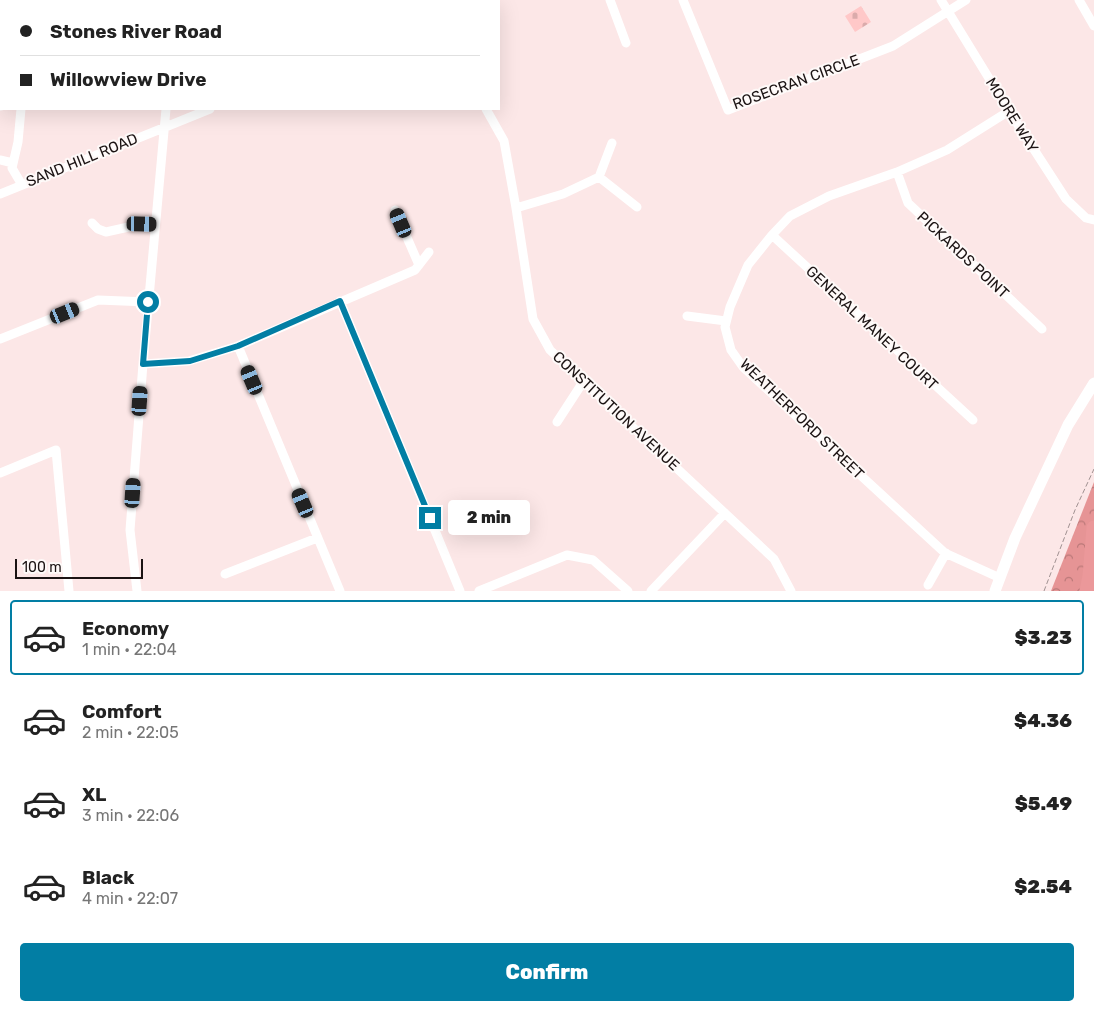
<!DOCTYPE html>
<meta charset="utf-8">
<style>
:root{--surface:#fff;--page:#f6f6f6;--text:#222;--muted:#767676;--line:#e0e0e0;--accent:#027ea4}
body{margin:0;font-family:Rubik,sans-serif;background:var(--page);color:var(--text);height:100vh;display:flex;flex-direction:column;font-size:19px;white-space:nowrap}
*{box-sizing:border-box;margin:0}
p{font-size:16px;color:var(--muted)}
.icon{flex:none;width:28px;height:28px;fill:none;stroke:currentColor;stroke-width:2;stroke-linecap:round;stroke-linejoin:round}
.map{position:relative;height:591px;overflow:hidden}
.details{display:flex;flex-direction:column;background:var(--surface);flex:1}
.details>*{flex:none}
.banner{position:absolute;left:0px;top:0px;width:500px;height:110px;box-shadow:0 5px 20px #0002;display:grid;align-content:center;height:110px;padding:0 20px;background:var(--surface)}
.scale{position:absolute;left:15px;bottom:12px;width:128px;box-sizing:border-box;padding-left:5px;border:2px solid #1b1313;border-top:0;font-size:14px;line-height:18px;white-space:nowrap;color:#1b1313;-webkit-text-stroke:4px #fef9f8;paint-order:stroke}
.end{position:absolute;width:22px;height:22px;margin:-11px;border:6px solid #027ea4;background:#fff;box-shadow:0 0 0 2px #fff}
.from{border-radius:50%}
.bubble{position:absolute;height:35px;border-radius:5px;background:var(--surface);box-shadow:0 5px 20px #0002;font-size:16px;font-weight:800;line-height:35px;text-align:center}
.car{position:absolute;width:15px;height:30px;margin:-15px -8px;border-radius:6px;box-shadow:0 0 4px 1px #0007;background:linear-gradient(#222 24%,#8ab4d8 0 40%,#222 0 76%,#8ab4d8 0 86%,#222 0)}
.banner b{display:flex;align-items:center;gap:18px;height:48px;font-size:19px}
.banner b+b{border-top:1px solid var(--line)}
.banner i{width:12px;height:12px;background:var(--text)}
ul{padding:9px 0 0;list-style:none}
li{display:flex;align-items:center;gap:15px;height:75px;margin:0 10px 8px;padding:0 10px;border:2px solid transparent;border-radius:5px}
li div{flex:1}
li b{display:block;font-size:19px}
li em{font-style:normal;font-weight:800}
li.on{border-color:var(--accent)}
li>.icon{width:45px;height:45px;stroke-width:1.5}
.cta{display:flex;gap:10px;margin-top:auto;padding:10px 20px}
.cta a{flex:1;height:58px;border-radius:5px;background:var(--accent);color:#fff;font-size:20px;font-weight:800;line-height:58px;text-align:center}
.map>svg:first-child{display:block}
.forest{fill:url(#forest-crowns)}
.cemetery{fill:url(#cemetery-stones)}
.lines{fill:none;stroke-linecap:round;stroke-linejoin:round}
.river{stroke:#eb989a;stroke-width:15}
.path{stroke:#a09191;stroke-width:1;stroke-dasharray:5 2.5;stroke-linecap:butt}
.minor{stroke:#fff;stroke-width:9}
.major{stroke:#fff;stroke-width:11}
.route{stroke:#027ea4;stroke-width:6}
.labels{text-anchor:middle;stroke-width:4;stroke-linejoin:round;paint-order:stroke}
.street-label{font-size:15px;fill:#1b1313;stroke:#fef9f8}
</style>
<div class="map">
<svg width="1094" height="591" viewBox="0 0 1094 591">
<defs>
<pattern id="forest-crowns" width="20" height="18" patternUnits="userSpaceOnUse" patternTransform="scale(1.25)"><rect width="20" height="18" fill="#e69495"/><path d="M2 6a3 3 0 1 1 6 0M12 15a3 3 0 1 1 6 0" fill="none" stroke="#ba7878"/></pattern>
<pattern id="cemetery-stones" width="16" height="16" patternUnits="userSpaceOnUse" patternTransform="scale(1.25)"><rect width="16" height="16" fill="#ffc8c8"/><path d="M2 7V4a2 2 0 0 1 4 0v3zM10 15v-3a2 2 0 0 1 4 0v3z" fill="#daabab"/></pattern>
</defs>
<rect width="100%" height="100%" fill="#fce7e7"/>
<path class="forest" d="M1094,482v109h-43z"/>
<path class="cemetery" d="M861,6l10,16 -16,10 -10,-16z"/>
<g class="lines">
<path class="river" d="M1087,591l3,-15 4,-48"/>
<path class="path" d="M1044,591l31,-81 19,-41"/>
<path class="minor" d="M610,0l16,43
M683,0l45,110 165,-64 73,-46
M941,0l68,111 57,88 20,19 8,2
M1079,0l15,26
M33,1v-1
M175,1v-1
M473,1l3,-1
M0,106h1
M21,109l-3,33 -6,26 10,17
M486,109l18,32 12,67 17,111 17,31 224,209 17,32
M0,160l13,3
M897,172l11,31 134,126
M599,177l38,30
M0,194l210,-85
M516,208l47,-14 36,-17 13,-34
M395,210l24,55
M92,223l6,6 8,3 36,-8h13
M772,235l201,185
M340,301l120,290
M687,316l39,5
M0,339l98,-39 50,2
M238,346l102,245
M143,364l46,-3 49,-15 177,-76 14,-18
M557,422l26,-40
M0,473l56,-23 13,141
M225,574l92,-36
M1000,578l-55,-25 -202,-186 -12,-17 -6,-23 5,-20 18,-42 24,-30 18,-19 39,-20 68,-24 50,-22 62,-39
M928,585l18,-32
M137,591l-7,-61 13,-166 23,-255
M479,591l88,-36 26,5 35,31
M651,591l74,-78"/>
<path class="major" d="M995,591l20,-53 53,-113 26,-42"/>
</g>
<g class="lines">
<path class="route" d="M148,302l-5,62 47,-3 48,-15 102,-45 90,217"/>
</g>
<g class="labels">
<g class="street-label">
<text transform="translate(796 82) rotate(-20)" y="5">ROSECRAN CIRCLE</text>
<text transform="translate(1012 115) rotate(58)" y="5">MOORE WAY</text>
<text transform="translate(82 160) rotate(-22)" y="5">SAND HILL ROAD</text>
<text transform="translate(963 255) rotate(43)" y="5">PICKARDS POINT</text>
<text transform="translate(872 328) rotate(43)" y="5">GENERAL MANEY COURT</text>
<text transform="translate(616 411) rotate(43)" y="5">CONSTITUTION AVENUE</text>
<text transform="translate(802 419) rotate(44)" y="5">WEATHERFORD STREET</text>
</g>
</g>
</svg>
<div class="scale">100 m</div>
<i class="end from" style="left:148px;top:302px"></i>
<i class="end" style="left:430px;top:518px"></i>
<div class="bubble" style="left:448px;top:500px;width:82px">2 min</div>
<i class="car" style="left:401px;top:223px;rotate:337deg"></i>
<i class="car" style="left:142px;top:224px;rotate:91deg"></i>
<i class="car" style="left:65px;top:313px;rotate:68deg"></i>
<i class="car" style="left:252px;top:380px;rotate:337deg"></i>
<i class="car" style="left:140px;top:401px;rotate:4deg"></i>
<i class="car" style="left:133px;top:493px;rotate:4deg"></i>
<i class="car" style="left:303px;top:503px;rotate:337deg"></i>
<div class="banner">
<b><i class="from"></i>Stones River Road</b>
<b><i></i>Willowview Drive</b>
</div>
</div>
<section class="details">
<ul>
<li class="on"><svg class="icon" aria-label="car" viewBox="0 0 24 24"><path d="M5 17H2v-5l4-1 3-4h7l3 4 3 1v5h-3M9 17h6M6 11h13"/><circle cx="7" cy="17" r="2"/><circle cx="17" cy="17" r="2"/></svg><div><b>Economy</b><p>1 min · 22:04</p></div><em>$3.23</em></li>
<li><svg class="icon" aria-label="car" viewBox="0 0 24 24"><path d="M5 17H2v-5l4-1 3-4h7l3 4 3 1v5h-3M9 17h6M6 11h13"/><circle cx="7" cy="17" r="2"/><circle cx="17" cy="17" r="2"/></svg><div><b>Comfort</b><p>2 min · 22:05</p></div><em>$4.36</em></li>
<li><svg class="icon" aria-label="car" viewBox="0 0 24 24"><path d="M5 17H2v-5l4-1 3-4h7l3 4 3 1v5h-3M9 17h6M6 11h13"/><circle cx="7" cy="17" r="2"/><circle cx="17" cy="17" r="2"/></svg><div><b>XL</b><p>3 min · 22:06</p></div><em>$5.49</em></li>
<li><svg class="icon" aria-label="car" viewBox="0 0 24 24"><path d="M5 17H2v-5l4-1 3-4h7l3 4 3 1v5h-3M9 17h6M6 11h13"/><circle cx="7" cy="17" r="2"/><circle cx="17" cy="17" r="2"/></svg><div><b>Black</b><p>4 min · 22:07</p></div><em>$2.54</em></li>
</ul>
<div class="cta"><a>Confirm</a></div>
</section>
